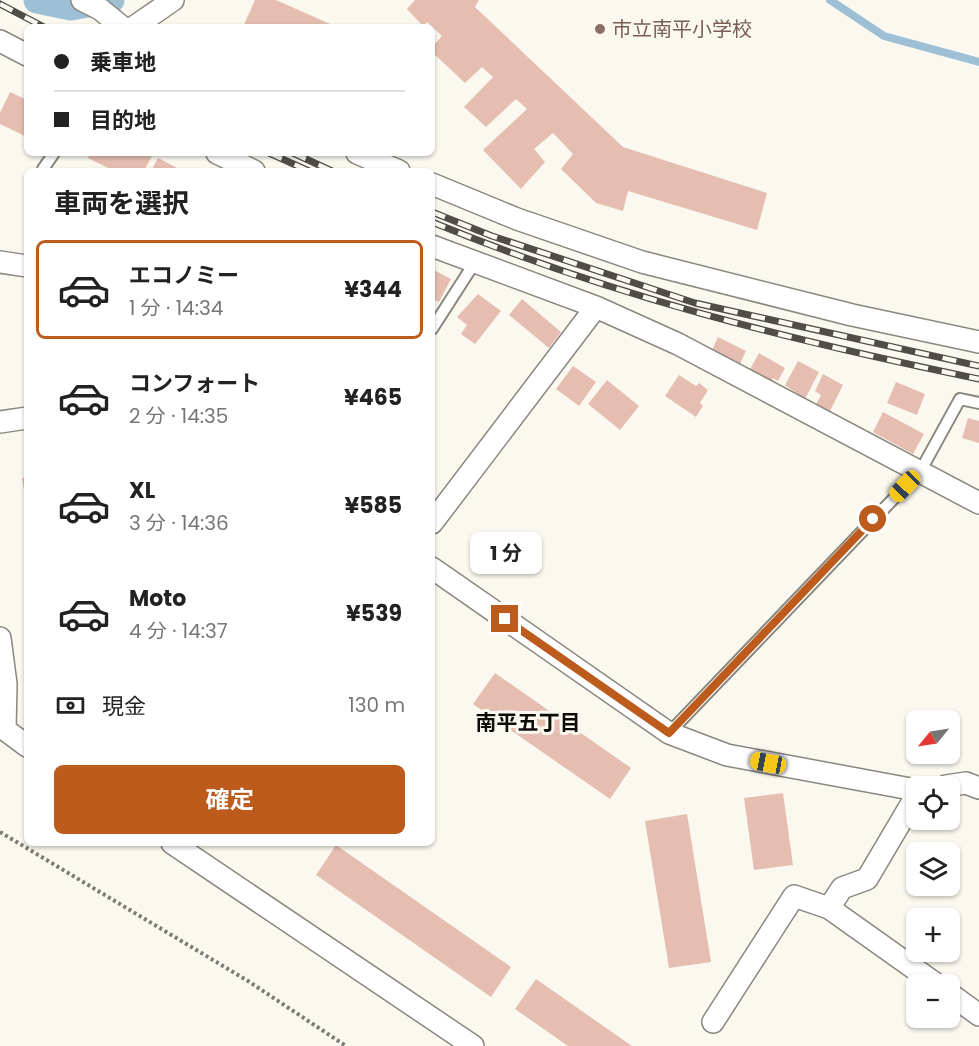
<!DOCTYPE html>
<html lang="ja">
<meta charset="utf-8">
<style>
:root{--surface:#fff;--page:#f6f6f6;--text:#222;--muted:#767676;--line:#e0e0e0;--accent:#bc5b1c}
body{margin:0;font-family:Poppins,"Noto Sans JP",sans-serif;background:var(--page);color:var(--text);height:100vh;display:flex;flex-direction:column;font-size:22px;white-space:nowrap}
*{box-sizing:border-box;margin:0}
p{font-size:20px;color:var(--muted)}
.icon{flex:none;width:33px;height:33px;fill:none;stroke:currentColor;stroke-width:2;stroke-linecap:round;stroke-linejoin:round}
.map{position:relative;flex:1;overflow:hidden}
.sheet{position:absolute;left:24px;top:168px;width:411px;height:678px;display:flex;flex-direction:column;background:var(--surface);border-radius:9px;box-shadow:0 2px 4px #0004}
.sheet>*{flex:none}
.banner{position:absolute;left:24px;top:24px;width:411px;height:132px;border-radius:9px;box-shadow:0 2px 4px #0004;display:grid;align-content:center;height:132px;padding:0 30px;background:var(--surface)}
.needle{width:39px;rotate:240deg}
.controls{position:absolute;left:906px;top:710px;display:grid;gap:12px}
.controls a{display:grid;place-items:center;width:54px;height:54px;border-radius:9px;background:var(--surface);box-shadow:0 2px 4px #0004;font-size:30px}
.end{position:absolute;width:27px;height:27px;margin:-14px;border:8px solid #bc5b1c;background:#fff;box-shadow:0 0 0 3px #fff}
.from{border-radius:50%}
.bubble{position:absolute;height:42px;border-radius:9px;background:var(--surface);box-shadow:0 2px 4px #0004;font-size:20px;font-weight:700;line-height:42px;text-align:center}
.car{position:absolute;width:18px;height:36px;margin:-18px -9px;border-radius:8px;box-shadow:0 0 4px 2px #0007;background:linear-gradient(#f5c518 24%,#345 0 40%,#f5c518 0 76%,#345 0 86%,#f5c518 0)}
.banner b{display:flex;align-items:center;gap:21px;height:57px;font-size:22px}
.banner b+b{border-top:2px solid var(--line)}
.banner i{width:15px;height:15px;background:var(--text)}
ul{padding:0;list-style:none}
li{display:flex;align-items:center;gap:18px;height:99px;margin:0 12px 9px;padding:0 18px;border:3px solid transparent;border-radius:9px}
li div{flex:1}
li b{display:block;font-size:22px}
li em{font-style:normal;font-weight:700}
li.active{border-color:var(--accent)}
li>.icon{width:54px;height:54px;stroke-width:1.5}
h2{padding:0 30px;font-size:27px;line-height:72px}
.pay{display:flex;align-items:center;gap:15px;height:66px;padding:0 30px;font-size:22px}
.pay p{margin-inline-start:auto}
.cta{display:flex;gap:12px;margin-top:auto;padding:12px 30px}
.cta a{flex:1;height:69px;border-radius:9px;background:var(--accent);color:#fff;font-size:24px;font-weight:700;line-height:69px;text-align:center}
.map>svg:first-child{display:block}
.lines{fill:none;stroke-linecap:round;stroke-linejoin:round}
.stream{stroke:#9dc0d5;stroke-width:8}
.canal{stroke:#9dc0d5;stroke-width:27}
.building{fill:#e5beb1}
.lane-casing{stroke:#89877e;stroke-width:14}
.street-casing{stroke:#89877e;stroke-width:24}
.path{stroke:#7c7b74;stroke-width:4;stroke-dasharray:3 3;stroke-linecap:butt}
.lane{stroke:#fff;stroke-width:10}
.street{stroke:#fff;stroke-width:21}
.rail-casing{stroke:#4e4d48;stroke-width:7}
.rail{stroke:#fbf9ef;stroke-width:4.5;stroke-dasharray:14;stroke-linecap:butt}
.route{stroke:#bc5b1c;stroke-width:8}
.education-dot{fill:#8d6e63;stroke:#fbf9ef;stroke-width:2}
.labels{text-anchor:middle;stroke-width:6;stroke-linejoin:round;paint-order:stroke}
.education-label{font-size:20px;fill:#785e54;stroke:#fbf9ef;text-anchor:start}
.neighbourhood-label{font-size:21px;font-weight:bold;fill:#0d0c09;stroke:#fbf9ef}
</style>
<div class="map">
<svg width="979" height="1046" viewBox="0 0 979 1046">
<rect width="100%" height="100%" fill="#fbf9ef"/>
<g class="lines">
<path class="stream" d="M830,0l54,36 95,26"/>
<path class="canal" d="M37,0l34,7 40,-7"/>
</g>
<path class="building" d="M255,0h21l61,27h-94z
M415,0h64l-4,7 148,140 144,46 -10,37 -129,-39 -5,20 -27,-8 -35,-34 12,-15 -20,-21 -19,16 11,13 -24,27 -38,-39 44,-41 -11,-10 -30,28 -22,-20 29,-30 -11,-10 -17,16 -33,-31v-5l10,-11 -15,-14 -4,4 -16,-17z
M10,92l17,8v37l-27,-13v-11z
M90,153h56l6,3 -8,15h-30l-26,-13z
M158,158l25,13h-32z
M432,269l19,10 -12,23 -7,-3z
M478,294l23,17 -26,33 -14,-10 6,-9 -10,-8z
M522,299l39,33 -12,16 -40,-33z
M718,337l28,14 -7,15 -28,-14z
M759,353l26,15 -7,13 -5,-3 -2,5 -22,-12z
M798,361l21,11 -14,27 -20,-14z
M573,366l23,16 -17,24 -23,-17z
M823,374l20,11 -13,26 -14,-6 5,-10 -6,-4z
M679,375l17,11 3,-3 9,7 -8,13 3,3 -7,11 -31,-21z
M607,380l32,26 -19,24 -32,-26z
M896,382l29,12 -8,21 -30,-12z
M883,412l41,22 -11,20 -40,-22z
M968,418l11,3v22l-17,-5z
M22,478h5v25h-1z
M495,673l136,95 -21,31 -137,-95z
M783,793l10,72 -39,5 -10,-72z
M687,814l24,148 -42,6 -24,-147z
M336,845l175,122 -20,30 -175,-122z
M536,979l96,67h-64l-53,-37z"/>
<g class="lines">
<g class="lane-casing">
<path id="lane" d="M43,169l11,-16
M432,329l43,-67
M669,733l252,-263 39,-71 19,4"/>
</g>
<g class="street-casing">
<path id="street" d="M82,0l18,9 22,18
M134,27l39,-27
M0,41l27,14
M217,153l37,18
M357,153l42,18
M432,184l85,35 125,43 210,53 127,27
M432,246l164,61 82,37 301,159
M0,262l27,4
M0,422l27,-4
M432,523l164,-216
M432,568l237,165 58,22 189,35
M0,638l6,46 -1,45
M0,726l27,20
M946,786l20,-3 13,5
M916,796l-49,83 -25,9 -13,20 107,76
M172,843l301,203
M950,994l29,21
M713,1022l81,-126 35,12"/>
</g>
<path class="path" d="M0,832l248,149 98,65"/>
<use href="#lane" class="lane"/>
<use href="#street" class="street"/>
<g class="rail-casing">
<path id="rail" d="M0,4l44,23
M269,153l40,18
M293,153l39,18
M432,212l60,24 203,67 284,63
M432,222c180,74 357,118 547,157"/>
</g>
<use href="#rail" class="rail"/>
</g>
<g class="lines">
<path class="route" d="M505,619l164,114 204,-214"/>
</g>
<circle class="education-dot" cx="600" cy="29" r="6"/>
<g class="labels">
<g class="education-label">
<text x="612" y="36">市立南平小学校</text>
</g>
<g class="neighbourhood-label">
<text x="528" y="730">南平五丁目</text>
</g>
</g>
</svg>
<div class="controls">
<a><svg class="needle" viewBox="-14 -14 28 28"><path d="M0-13l5 13h-10z" fill="#e53935"/><path d="M0 13l5-13h-10z" fill="#767676"/></svg></a>
<a><svg class="icon" aria-label="locate" viewBox="0 0 24 24"><circle cx="12" cy="12" r="6"/><path d="M12 2v4M12 18v4M2 12h4M18 12h4"/></svg></a>
<a><svg class="icon" aria-label="layers" viewBox="0 0 24 24"><path d="M12 4l9 5-9 5-9-5zM3 14l9 5 9-5"/></svg></a>
<a>+</a>
<a>−</a>
</div>
<i class="end from" style="left:873px;top:519px"></i>
<i class="end" style="left:505px;top:619px"></i>
<div class="bubble" style="left:470px;top:532px;width:72px">1 分</div>
<i class="car" style="left:905px;top:486px;rotate:224deg"></i>
<i class="car" style="left:768px;top:763px;rotate:281deg"></i>
<div class="banner">
<b><i class="from"></i>乗車地</b>
<b><i></i>目的地</b>
</div>
<section class="sheet">
<h2>車両を選択</h2>
<ul>
<li class="active"><svg class="icon" aria-label="car" viewBox="0 0 24 24"><path d="M5 17H2v-5l4-1 3-4h7l3 4 3 1v5h-3M9 17h6M6 11h13"/><circle cx="7" cy="17" r="2"/><circle cx="17" cy="17" r="2"/></svg><div><b>エコノミー</b><p>1 分 · 14:34</p></div><em>¥344</em></li>
<li><svg class="icon" aria-label="car" viewBox="0 0 24 24"><path d="M5 17H2v-5l4-1 3-4h7l3 4 3 1v5h-3M9 17h6M6 11h13"/><circle cx="7" cy="17" r="2"/><circle cx="17" cy="17" r="2"/></svg><div><b>コンフォート</b><p>2 分 · 14:35</p></div><em>¥465</em></li>
<li><svg class="icon" aria-label="car" viewBox="0 0 24 24"><path d="M5 17H2v-5l4-1 3-4h7l3 4 3 1v5h-3M9 17h6M6 11h13"/><circle cx="7" cy="17" r="2"/><circle cx="17" cy="17" r="2"/></svg><div><b>XL</b><p>3 分 · 14:36</p></div><em>¥585</em></li>
<li><svg class="icon" aria-label="car" viewBox="0 0 24 24"><path d="M5 17H2v-5l4-1 3-4h7l3 4 3 1v5h-3M9 17h6M6 11h13"/><circle cx="7" cy="17" r="2"/><circle cx="17" cy="17" r="2"/></svg><div><b>Moto</b><p>4 分 · 14:37</p></div><em>¥539</em></li>
</ul>
<div class="pay"><svg class="icon" aria-label="cash" viewBox="0 0 24 24"><path d="M3 7h18v10H3z"/><circle cx="12" cy="12" r="2"/></svg>現金<p>130 m</p></div>
<div class="cta"><a>確定</a></div>
</section>
</div>
